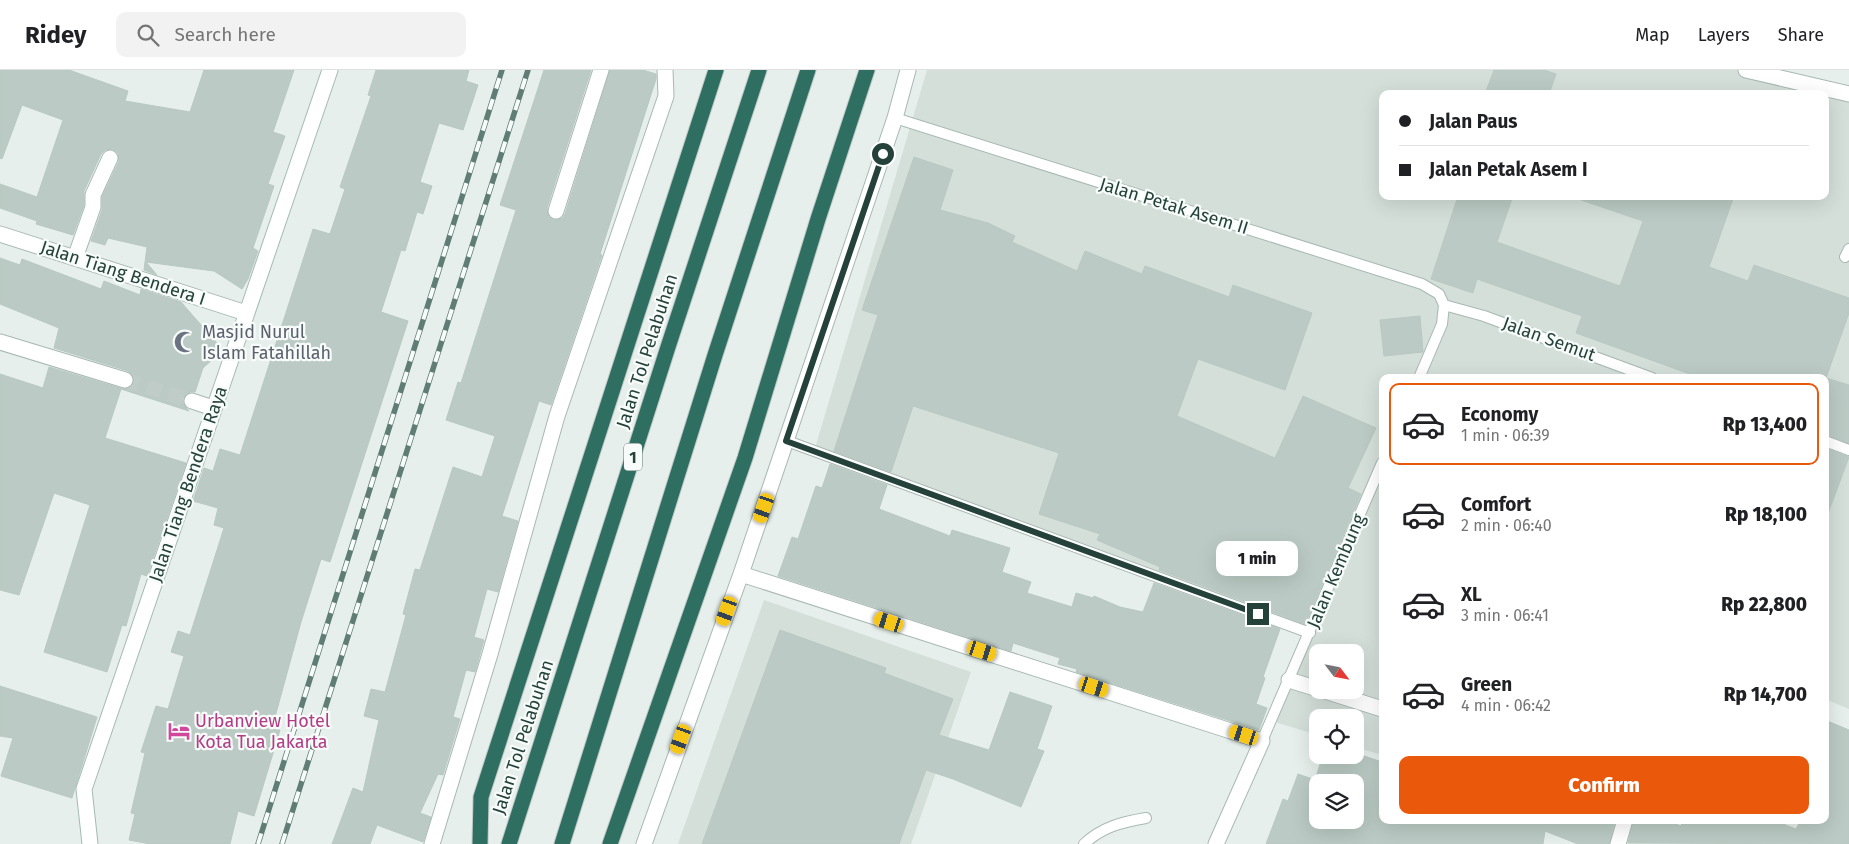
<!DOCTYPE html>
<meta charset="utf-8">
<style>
:root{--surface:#fff;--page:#f2f2f2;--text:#202124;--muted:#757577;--line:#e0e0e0;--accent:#ea580c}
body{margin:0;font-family:"Fira Sans",sans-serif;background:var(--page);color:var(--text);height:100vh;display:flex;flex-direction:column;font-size:19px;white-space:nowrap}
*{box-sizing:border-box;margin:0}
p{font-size:16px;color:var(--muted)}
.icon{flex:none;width:28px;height:28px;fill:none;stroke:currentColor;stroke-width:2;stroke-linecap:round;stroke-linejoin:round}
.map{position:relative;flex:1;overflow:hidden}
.panel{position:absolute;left:1379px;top:304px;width:450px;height:450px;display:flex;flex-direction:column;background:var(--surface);border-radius:10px;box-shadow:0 5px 20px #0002}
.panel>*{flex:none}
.guide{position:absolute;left:1379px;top:20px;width:450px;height:110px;border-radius:10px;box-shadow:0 5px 20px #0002;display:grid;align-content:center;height:110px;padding:0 20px;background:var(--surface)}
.needle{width:32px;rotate:122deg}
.buttons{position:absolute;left:1309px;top:574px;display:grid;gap:10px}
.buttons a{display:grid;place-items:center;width:55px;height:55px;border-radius:10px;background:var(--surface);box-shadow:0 5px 20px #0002;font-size:25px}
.end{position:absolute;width:22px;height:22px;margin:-11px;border:6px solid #24423a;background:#fff;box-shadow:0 0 0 2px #fff}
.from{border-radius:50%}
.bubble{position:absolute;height:35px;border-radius:10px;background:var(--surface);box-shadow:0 5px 20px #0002;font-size:16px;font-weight:800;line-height:35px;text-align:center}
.car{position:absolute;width:15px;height:30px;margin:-15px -8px;border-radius:6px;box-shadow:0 0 4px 1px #0007;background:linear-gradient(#f5c518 24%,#345 0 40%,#f5c518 0 76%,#345 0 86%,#f5c518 0)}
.guide b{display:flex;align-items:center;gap:18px;height:48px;font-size:19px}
.guide b+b{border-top:1px solid var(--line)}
.guide i{width:12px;height:12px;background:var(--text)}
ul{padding:9px 0 0;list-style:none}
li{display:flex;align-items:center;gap:15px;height:82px;margin:0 10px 8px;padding:0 10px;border:2px solid transparent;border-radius:10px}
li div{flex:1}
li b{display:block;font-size:19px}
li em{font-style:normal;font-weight:800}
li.on{border-color:var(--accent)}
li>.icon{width:45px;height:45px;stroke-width:1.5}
.action{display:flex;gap:10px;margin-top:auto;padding:10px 20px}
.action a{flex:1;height:58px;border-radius:10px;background:var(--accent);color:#fff;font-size:20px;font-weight:800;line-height:58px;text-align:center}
header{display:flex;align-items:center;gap:30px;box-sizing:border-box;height:70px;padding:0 25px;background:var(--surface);border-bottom:1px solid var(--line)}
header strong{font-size:24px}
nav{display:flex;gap:28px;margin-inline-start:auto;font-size:18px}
.search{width:350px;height:45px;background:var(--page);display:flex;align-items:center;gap:12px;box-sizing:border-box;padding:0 18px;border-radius:10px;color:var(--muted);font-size:19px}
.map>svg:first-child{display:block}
.built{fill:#d4dfda;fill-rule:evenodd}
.building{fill:#bbcac4;stroke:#b8c9c2;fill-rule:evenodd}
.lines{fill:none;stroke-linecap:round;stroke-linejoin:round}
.street-tunnel{stroke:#bfccc8;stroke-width:15;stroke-dasharray:15 8;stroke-linecap:butt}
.lane-casing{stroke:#a8b8b2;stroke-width:12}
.street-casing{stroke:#a8b8b2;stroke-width:17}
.secondary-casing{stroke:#a4bbb3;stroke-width:17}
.highway-casing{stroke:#c2cac8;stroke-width:17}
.lane{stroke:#fff;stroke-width:10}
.street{stroke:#fff;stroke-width:15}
.secondary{stroke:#fff;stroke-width:15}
.highway{stroke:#2f6f62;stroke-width:15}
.rail-casing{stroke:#5f7d75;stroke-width:5.5}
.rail{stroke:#f7fbf9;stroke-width:4;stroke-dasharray:11;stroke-linecap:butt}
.route{stroke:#24423a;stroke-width:6}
.labels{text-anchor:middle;stroke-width:4.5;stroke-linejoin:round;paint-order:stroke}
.shield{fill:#f7fbf9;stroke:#637a73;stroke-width:1}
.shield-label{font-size:16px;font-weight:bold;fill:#24423a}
.street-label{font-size:18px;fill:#24423a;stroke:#f7fbf9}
.worship-label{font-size:18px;fill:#5b616d;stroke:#f7fbf9;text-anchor:start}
.hotel-label{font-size:18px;fill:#b23c85;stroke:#f7fbf9;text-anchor:start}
</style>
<header>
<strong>Ridey</strong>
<div class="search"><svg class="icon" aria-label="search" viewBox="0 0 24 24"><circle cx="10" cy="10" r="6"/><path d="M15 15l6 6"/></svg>Search here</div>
<nav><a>Map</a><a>Layers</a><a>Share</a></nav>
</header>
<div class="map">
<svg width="1849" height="774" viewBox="0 0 1849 774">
<rect width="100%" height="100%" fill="#e6efeb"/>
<path class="built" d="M927,0h834l88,26v613l-24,-10v-321h-443v377l-27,-8v-29h-37l-1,17 -42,-13 31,-92 -493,-175zM1382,24h443v102h-443zM1318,582h37v38h-37z
M764,530l207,72 -60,172h-233z"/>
<path class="building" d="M0,0h69l59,21 -3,10 65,11 14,-42h90l-21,62 12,4 -17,48 6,2 -21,62 5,3 -10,28 -6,10 -28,-18 -68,-9 11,13 -13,-5 3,-23 -39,-9 -3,7 -14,-4 11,-31v-13l17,-36 -1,-8 -5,-4 -8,1 -4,4 -17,37v14l-11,30 -37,-11 1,-3 -37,-13v-24l37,13 26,-77 -41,-15 -20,54 -2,-1z
M376,0h93l-3,11 12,4 -15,45 -24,-7 -19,59 12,4 -9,28 -6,-2 -12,39 -4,-1 -20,62 27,9 -78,241 -9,-3 -20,63 -29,106 8,2 -26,86 -16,-5 -8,33h-80l-21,-4 6,-26 -4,-1 14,-60 -4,-1 15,-46 12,3 16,-53 -13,-4 7,-21 12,4 34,-107 -10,-3 4,-17 -25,-7 11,-33 9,3 7,-22 20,6 73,-226 17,5 15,-45 -5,-2 31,-91 -3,-1z
M544,0h47l-44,138 2,9 5,3 8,-2 3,-4 45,-144h33l13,4v5l-56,175 2,1 -51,150 -12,-4 -37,115 16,5 -20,71 -11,-3 -13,48 10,3 -9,32 -9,-2 -13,47 7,2 -17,56 -5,-1 -18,39 11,4 -8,25 -46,-17 -7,19h-38l21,-56 10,4 16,-72 -15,-4 7,-27 14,3 21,-77 -3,-1 12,-45 5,1 33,-103 29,10 13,-41 -49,-16 12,-38 3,1 55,-173 -16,-5z
M1494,0h50l12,4 -7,20h-64z
M914,87l39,13 -13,40 48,13 27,13 -3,6 65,29 8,-20 57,23 3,-8 84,31 4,-12 79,28 -27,77 -87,-31 -21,57 98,42 28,-62 73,32 -28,60 13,6 -56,130 -146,-54 1,-3 -63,-27 3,-6 -61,-20 20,-61 -146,-47 -22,66 -57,-21 44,-136 -16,-5z
M1458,126h55l-16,46 123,44 23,-65 -62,-21 1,-4h152l-25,71 39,14 6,-16 95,33v15l-23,65 23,7v58l-24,-9v-56h-124l-125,-45 6,-17 -105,-37 -4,14 -42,-14z
M0,188l20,7 2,-6 79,30 3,-8 36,14 1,-6 40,13 42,48 -20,18 -8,24h-5l-7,6v5l6,8 -68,-22 -16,49 81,25 -39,113 -6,-2 -15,52 -4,-1 -15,47 -63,-20 46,-147 -36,-12 -35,102 -19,-5v-216l43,14 6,-21 74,22 9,-3 2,-9 -6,-6 -74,-23 5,-20 -59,-24z
M1420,246l3,36 -39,4 -4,-36z
M1825,378l24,9 -22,59h-2z
M830,394l57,21 -8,24 71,27 2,-6 58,18 -8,24 29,10 -4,11 45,14 4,-14 17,5 1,-2 26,11 23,5 11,-29 126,46 -17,48 2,1 -9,26 11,4 -8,22 -183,-58 1,-3 -19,-5 2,-6 -47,-15 -2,8 -233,-75 14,-39 6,2 18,-53 6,2z
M780,560l106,38 -2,5 69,26 -14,36 50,15 21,-58 42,14 -15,43 7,2 -23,56 -68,-28 -27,-9 -27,74h-197z
M0,616l97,31 -25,81 -71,-22 12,-38 -13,-2z
M1825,650l24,10v114l-221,-1 6,-23h30l17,6 2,-6h90l23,9 5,-9h24z
M1323,685h38l21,7v58h233l-6,24h-31l-33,-13 -2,13h-277l17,-45 5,2 10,-27 17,6zM1318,712h37v38h-37z"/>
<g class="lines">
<path class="street-tunnel" d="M125,310l67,21"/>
<g class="lane-casing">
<path id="lane" d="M895,48l527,166 17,10 5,11
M1845,187l4,-8
M1444,235l40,11 168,62
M1419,308l23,-54 2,-19
M787,371l523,192
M1825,371l24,9
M1262,671l120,-278
M1084,774c18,-17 38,-22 62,-26"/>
</g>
<g class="street-casing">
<path id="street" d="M1746,0l103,24
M556,141l45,-141
M0,164l246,79
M75,188l18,-51v-12l17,-37
M0,272l125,38
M192,331l21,7
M741,504l521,167 -46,103
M1289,610l29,9
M1322,620l60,19
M432,774l58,-190 67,-238 109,-320 -1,-26
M644,774l97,-270 154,-456 13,-48
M1618,774l7,-24"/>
</g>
<g class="secondary-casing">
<path id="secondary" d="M90,774l-6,-55 246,-719"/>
</g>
<g class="highway-casing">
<path id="highway" d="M480,774l1,-47 235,-727
M509,774l159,-497 91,-277
M562,774l153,-489 93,-285
M610,774l135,-386 73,-239 49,-149"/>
</g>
<use href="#lane" class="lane"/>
<use href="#street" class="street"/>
<use href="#secondary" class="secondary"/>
<use href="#highway" class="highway"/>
<g class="rail-casing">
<path id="rail" d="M258,774l244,-774
M282,774l246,-774"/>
</g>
<use href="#rail" class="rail"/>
</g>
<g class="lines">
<path class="route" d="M883,84l-97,287 472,173"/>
</g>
<defs>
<g id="mosque-bare" transform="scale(1.725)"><path d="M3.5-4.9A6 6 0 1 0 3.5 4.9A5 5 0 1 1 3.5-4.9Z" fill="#6b7280" stroke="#f7fbf9" stroke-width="2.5" paint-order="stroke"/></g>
<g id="hotel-bare" transform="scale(1.725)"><path d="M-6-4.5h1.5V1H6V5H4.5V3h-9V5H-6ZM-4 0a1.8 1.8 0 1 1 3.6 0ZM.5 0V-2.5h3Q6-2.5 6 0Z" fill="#d1479c" stroke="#f7fbf9" stroke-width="2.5" paint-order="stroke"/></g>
</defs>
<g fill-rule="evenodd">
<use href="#mosque-bare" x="185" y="272"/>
<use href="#hotel-bare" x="179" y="661"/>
</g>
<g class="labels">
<rect class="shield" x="624" y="373.5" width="18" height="27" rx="4"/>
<g class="shield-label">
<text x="633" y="393">1</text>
</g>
<g class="street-label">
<text transform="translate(1174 136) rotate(17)" y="6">Jalan Petak Asem II</text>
<text transform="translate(123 203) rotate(18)" y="6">Jalan Tiang Bendera I</text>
<text transform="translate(1549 269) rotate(20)" y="6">Jalan Semut</text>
<text transform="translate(647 281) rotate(-72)" y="6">Jalan Tol Pelabuhan</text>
<text transform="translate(188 414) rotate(-71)" y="6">Jalan Tiang Bendera Raya</text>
<text transform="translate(1336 501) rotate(-67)" y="6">Jalan Kembung</text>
<text transform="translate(523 667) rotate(-72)" y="6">Jalan Tol Pelabuhan</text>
</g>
<g class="worship-label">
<text x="202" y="268">Masjid Nurul<tspan x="202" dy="21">Islam Fatahillah</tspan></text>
</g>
<g class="hotel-label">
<text x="195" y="657">Urbanview Hotel<tspan x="195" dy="21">Kota Tua Jakarta</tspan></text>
</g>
</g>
</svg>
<div class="buttons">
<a><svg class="needle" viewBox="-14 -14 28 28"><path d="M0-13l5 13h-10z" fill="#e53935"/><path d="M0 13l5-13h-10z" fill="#757577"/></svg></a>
<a><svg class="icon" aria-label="locate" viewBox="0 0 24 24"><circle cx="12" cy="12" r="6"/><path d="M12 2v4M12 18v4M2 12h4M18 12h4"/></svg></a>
<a><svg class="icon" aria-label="layers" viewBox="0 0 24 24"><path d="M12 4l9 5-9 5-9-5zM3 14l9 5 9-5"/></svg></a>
</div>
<i class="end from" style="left:883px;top:84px"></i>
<i class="end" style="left:1258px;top:544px"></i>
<div class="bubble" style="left:1216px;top:471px;width:82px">1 min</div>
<i class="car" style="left:764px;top:438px;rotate:199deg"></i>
<i class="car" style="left:727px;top:541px;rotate:200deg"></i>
<i class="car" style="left:889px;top:552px;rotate:288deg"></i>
<i class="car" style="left:982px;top:581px;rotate:108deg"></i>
<i class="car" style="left:1094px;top:617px;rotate:108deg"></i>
<i class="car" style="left:1244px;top:665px;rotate:288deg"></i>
<i class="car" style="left:681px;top:669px;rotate:200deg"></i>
<div class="guide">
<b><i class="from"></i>Jalan Paus</b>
<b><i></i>Jalan Petak Asem I</b>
</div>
<section class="panel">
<ul>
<li class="on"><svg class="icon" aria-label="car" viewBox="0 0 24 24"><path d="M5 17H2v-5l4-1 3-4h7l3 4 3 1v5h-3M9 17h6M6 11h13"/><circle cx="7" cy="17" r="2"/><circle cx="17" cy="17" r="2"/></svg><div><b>Economy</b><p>1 min · 06:39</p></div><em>Rp 13,400</em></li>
<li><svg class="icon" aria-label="car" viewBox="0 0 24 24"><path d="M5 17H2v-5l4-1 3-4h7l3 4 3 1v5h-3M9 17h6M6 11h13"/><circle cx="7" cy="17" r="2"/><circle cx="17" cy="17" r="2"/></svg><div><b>Comfort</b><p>2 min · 06:40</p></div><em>Rp 18,100</em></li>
<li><svg class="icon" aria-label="car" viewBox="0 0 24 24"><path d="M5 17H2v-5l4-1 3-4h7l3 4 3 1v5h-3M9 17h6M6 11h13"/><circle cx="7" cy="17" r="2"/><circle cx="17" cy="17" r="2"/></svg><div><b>XL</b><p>3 min · 06:41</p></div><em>Rp 22,800</em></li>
<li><svg class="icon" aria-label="car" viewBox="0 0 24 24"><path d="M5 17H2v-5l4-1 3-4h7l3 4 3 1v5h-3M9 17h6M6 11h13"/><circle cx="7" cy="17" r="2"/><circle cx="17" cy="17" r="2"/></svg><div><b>Green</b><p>4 min · 06:42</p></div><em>Rp 14,700</em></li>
</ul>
<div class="action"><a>Confirm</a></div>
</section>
</div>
